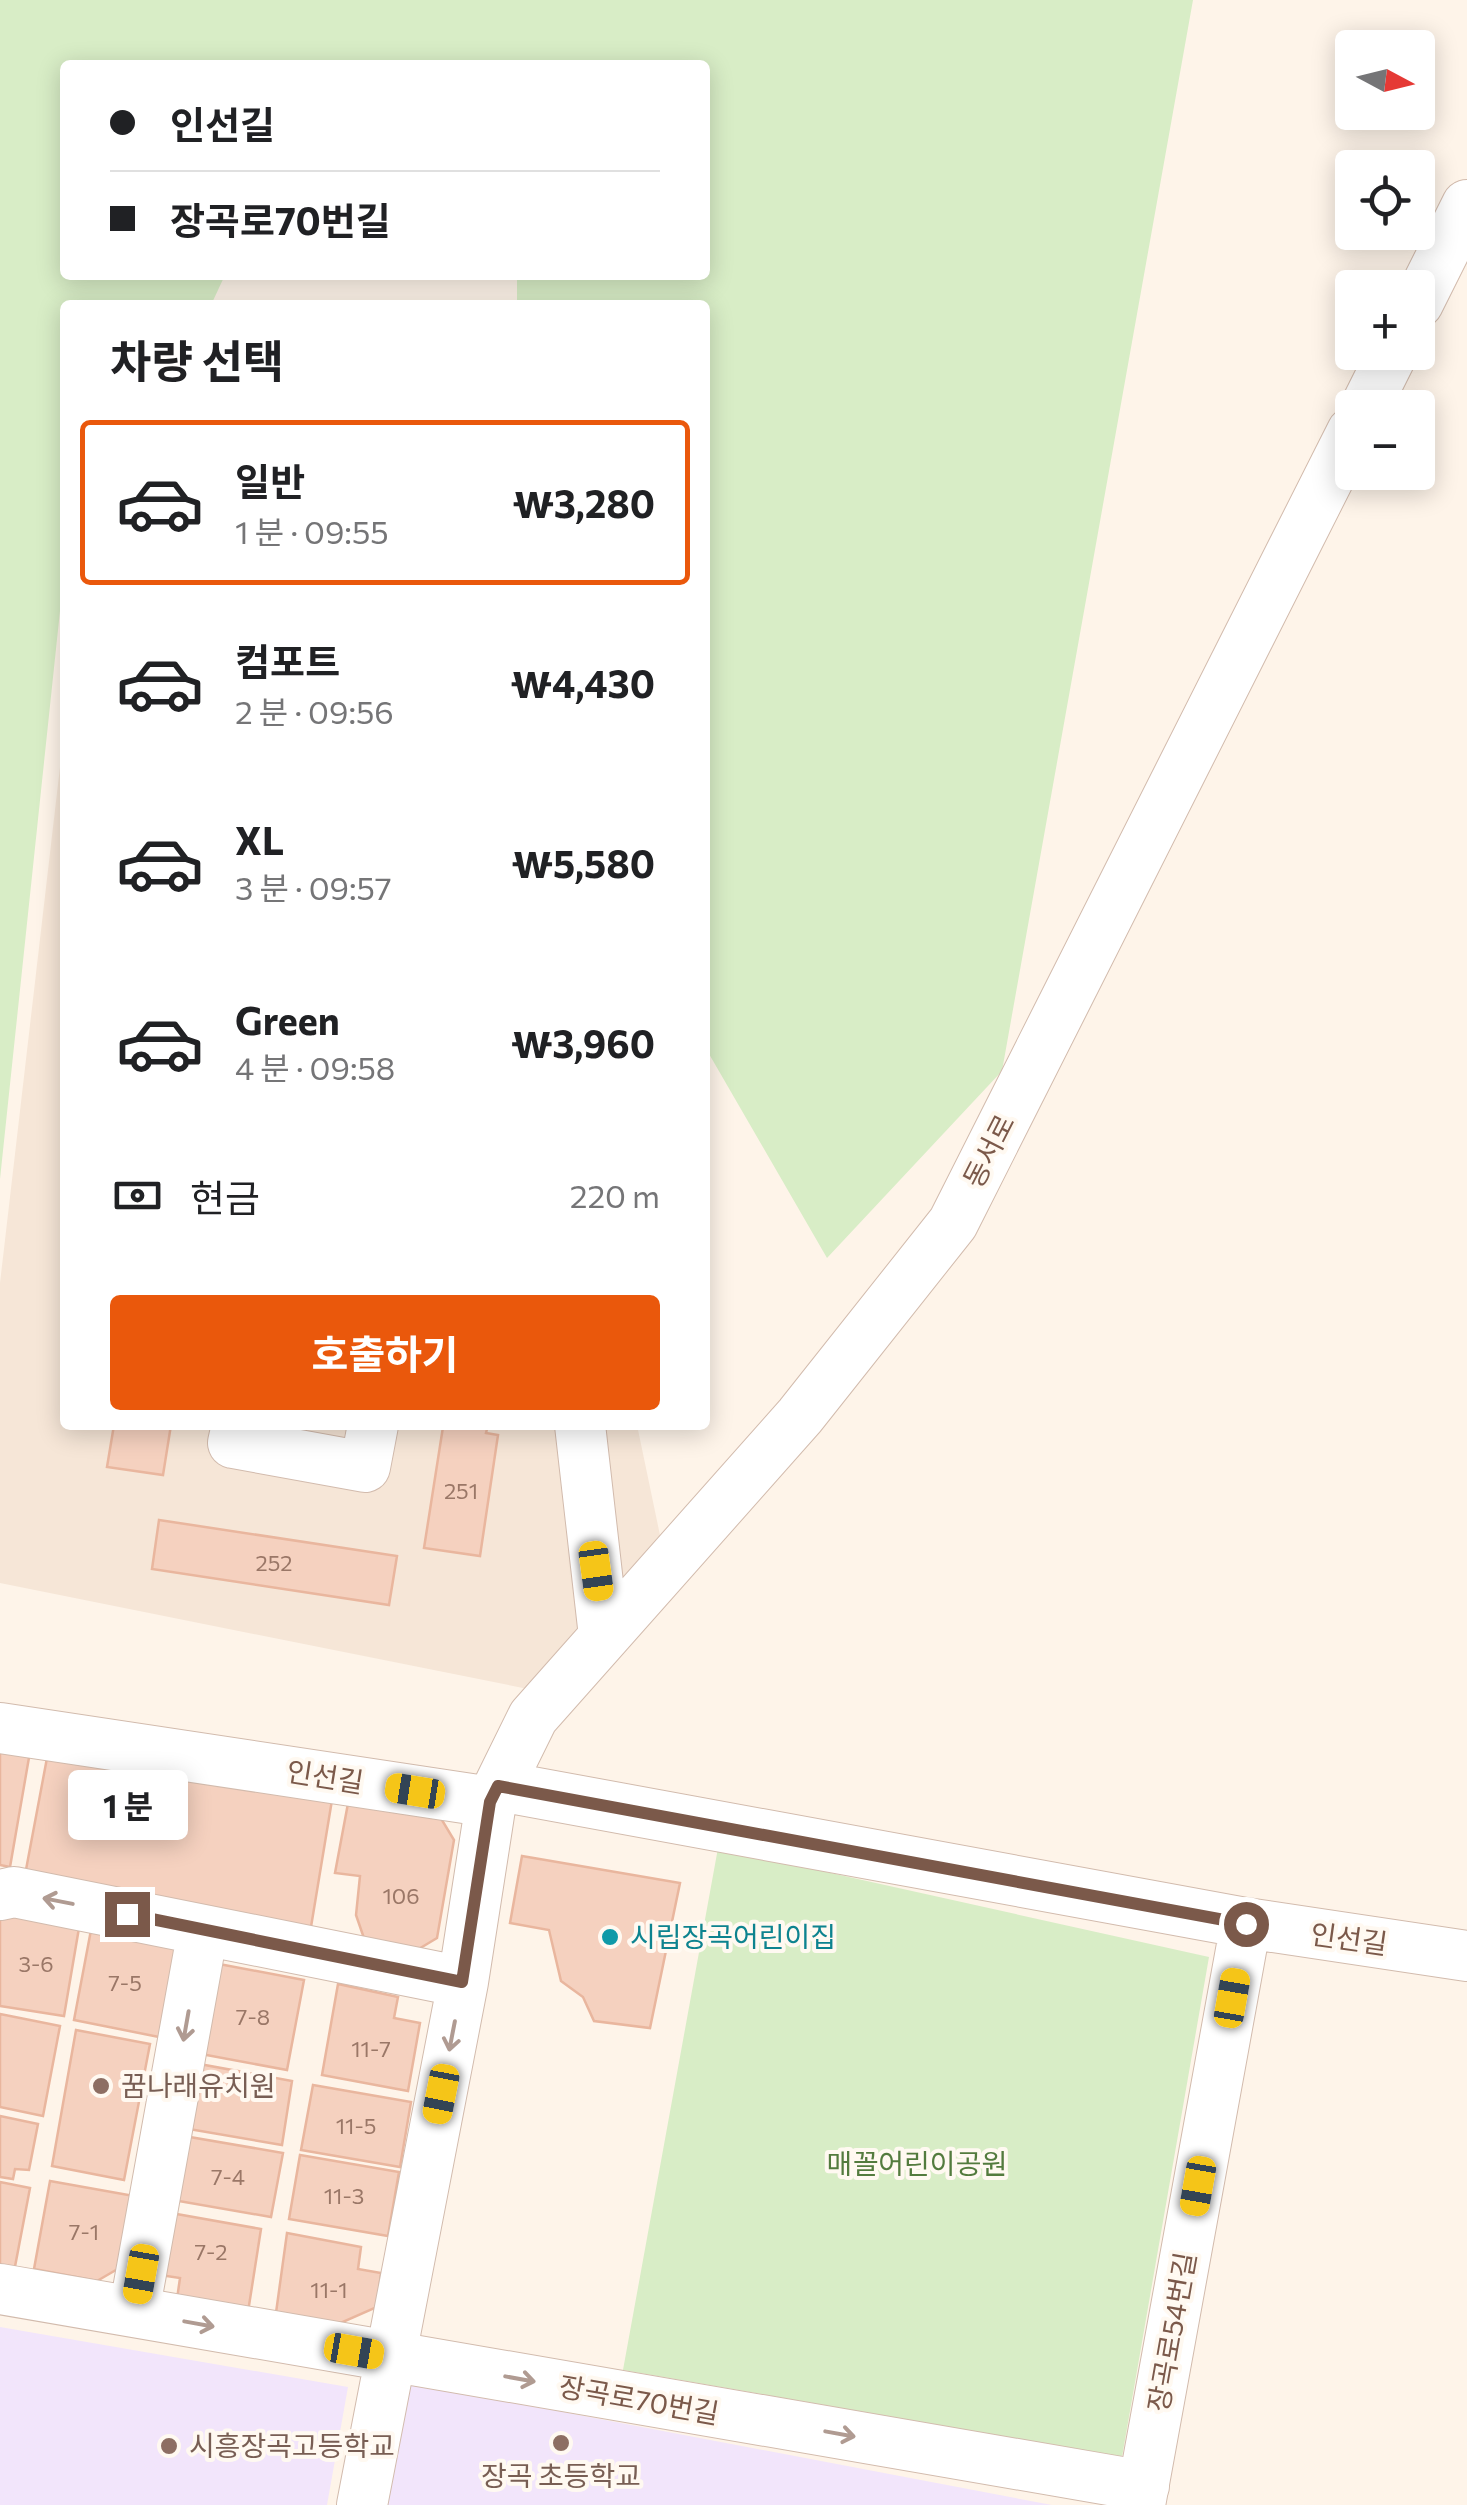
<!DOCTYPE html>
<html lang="ko">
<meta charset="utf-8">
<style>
:root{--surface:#fff;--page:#f2f2f2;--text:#202124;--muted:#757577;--line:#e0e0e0;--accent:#ea580c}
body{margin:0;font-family:Commissioner,"Noto Sans KR",sans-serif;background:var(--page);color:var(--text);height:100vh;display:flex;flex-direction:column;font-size:38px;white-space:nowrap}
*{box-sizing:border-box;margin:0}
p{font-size:32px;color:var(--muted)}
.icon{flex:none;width:55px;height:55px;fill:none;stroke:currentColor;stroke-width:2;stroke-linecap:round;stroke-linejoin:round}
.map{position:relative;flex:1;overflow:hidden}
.drawer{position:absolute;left:60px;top:300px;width:650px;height:1130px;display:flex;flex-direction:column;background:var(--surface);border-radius:10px;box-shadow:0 5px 25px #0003}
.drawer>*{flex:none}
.top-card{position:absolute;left:60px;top:60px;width:650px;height:220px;border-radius:10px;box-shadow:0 5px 25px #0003;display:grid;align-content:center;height:220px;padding:0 50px;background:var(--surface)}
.needle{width:65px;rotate:97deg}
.controls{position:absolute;left:1335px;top:30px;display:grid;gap:20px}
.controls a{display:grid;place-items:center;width:100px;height:100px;border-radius:10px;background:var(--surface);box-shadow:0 5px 25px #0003;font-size:50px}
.end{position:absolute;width:45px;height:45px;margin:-22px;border:12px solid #7b594a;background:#fff;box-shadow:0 0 0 5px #fff}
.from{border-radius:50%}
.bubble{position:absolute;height:70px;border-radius:10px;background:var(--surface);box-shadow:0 5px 25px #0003;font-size:32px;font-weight:700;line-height:70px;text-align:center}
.car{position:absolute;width:30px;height:60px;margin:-30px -15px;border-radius:12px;box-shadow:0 0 8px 2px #0007;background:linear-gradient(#f5c518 24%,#345 0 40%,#f5c518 0 76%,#345 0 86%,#f5c518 0)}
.top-card b{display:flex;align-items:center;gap:35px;height:95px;font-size:38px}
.top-card b+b{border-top:2px solid var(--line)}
.top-card i{width:25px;height:25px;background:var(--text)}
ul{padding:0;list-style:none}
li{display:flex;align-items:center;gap:30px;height:165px;margin:0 20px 15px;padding:0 30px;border:5px solid transparent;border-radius:10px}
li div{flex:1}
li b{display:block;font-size:38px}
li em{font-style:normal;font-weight:700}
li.current{border-color:var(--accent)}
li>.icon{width:90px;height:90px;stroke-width:1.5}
h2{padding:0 50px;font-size:45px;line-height:120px}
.pay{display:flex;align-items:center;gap:25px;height:110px;padding:0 50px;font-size:38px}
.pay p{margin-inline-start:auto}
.button{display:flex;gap:20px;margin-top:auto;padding:20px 50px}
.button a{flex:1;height:115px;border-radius:10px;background:var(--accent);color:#fff;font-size:40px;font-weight:700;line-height:115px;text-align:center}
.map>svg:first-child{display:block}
.residential{fill:#f6e6d7}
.education{fill:#f2e5fb}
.green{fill:#d8edc6}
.building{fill:#f5d1bf;stroke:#e9b69e;stroke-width:2.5}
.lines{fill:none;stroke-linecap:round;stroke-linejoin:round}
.minor-casing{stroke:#d2bbad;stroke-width:52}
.minor{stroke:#fff;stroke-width:50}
.oneway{stroke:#b09b92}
.route{stroke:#7b594a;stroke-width:12}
.culture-dot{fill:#0f9aa8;stroke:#fff9f1;stroke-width:4}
.education-dot{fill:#8d6e63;stroke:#fff9f1;stroke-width:4}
.labels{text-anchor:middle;stroke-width:8;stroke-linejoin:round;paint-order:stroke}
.number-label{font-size:22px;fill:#9a7767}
.street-label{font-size:28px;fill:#7b594a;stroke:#fff9f1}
.culture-label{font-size:28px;fill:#0d838f;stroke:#fff9f1;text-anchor:start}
.education-label{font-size:28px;fill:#785e54;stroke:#fff9f1;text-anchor:start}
.park-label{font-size:28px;fill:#537b3e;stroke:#fff9f1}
</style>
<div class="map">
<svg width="1467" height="2505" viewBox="0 0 1467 2505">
<rect width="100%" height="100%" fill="#fef4e9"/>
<path class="residential" d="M65,724v701h572l24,115 -113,153 -548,-110v-300z"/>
<path class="education" d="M0,2327l348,60 -21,118h-327z
M405,2382l647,123h-668z"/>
<path class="green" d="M0,0h1193l-191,1071 -175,187 -122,-211v-742h-188v-30h188v-210h-640v210h160l-14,30h-146v295l-5,11 -60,568z
M718,1848l491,109 -87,500 -499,-87z"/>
<path class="building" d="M114,1425h57l-8,50 -56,-8z
M432,1425h56l-2,8 12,2 -18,121 -56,-8 19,-121z
M159,1520l238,36 -8,49 -237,-36z
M0,1740l31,6 -21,121 -10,-2z
M50,1742l283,52 -25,151 -283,-70z
M349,1798l90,17 15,25 -17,98 -30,18 -40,-9 -11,-32 4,-39 -25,-3z
M522,1856l158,27 -30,145 -56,-7 -11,-24 -22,-16 -12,-51 -39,-7z
M0,1913l80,9 -16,94 -64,-10z
M91,1930l85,17 -17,90 -85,-17z
M219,1964l85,16 -17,90 -86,-16z
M338,1984l60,13 -4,21 26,5 -12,68 -86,-16z
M0,2014l60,12 -17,90 -43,-9z
M76,2030l74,14 -26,136 -72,-14z
M194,2063l98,18 -10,64 -99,-17z
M313,2085l98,17 -11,65 -99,-17z
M0,2116l38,8 -9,46 -14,-1 -2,10 -13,-2z
M184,2136l99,17 -12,64 -98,-17z
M300,2155l99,17 -11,64 -99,-17z
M50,2181l84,15 -13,71 -24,14 -63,-12z
M0,2182l30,6 -17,89 -13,-2z
M171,2213l90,16 -13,83 -71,-13 3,-21 -20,-3z
M287,2233l74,14 -3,22 23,4 -4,34 -50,22 -52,-9z"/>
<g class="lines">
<g class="minor-casing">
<path id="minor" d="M1418,303l49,-98
M1365,408l28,-56
M237,1425l-4,18 132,24 8,-42
M580,1425l24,211
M0,1728l491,74 8,-16 747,137 221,33
M499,1786l34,-69 267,-301 153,-193 399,-791
M0,1895l14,-3 449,90
M0,2289l1144,197
M134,2312l69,-382
M362,2505l101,-523 28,-180
M1140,2505l106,-582"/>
</g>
<use href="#minor" class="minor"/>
</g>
<defs><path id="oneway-shaft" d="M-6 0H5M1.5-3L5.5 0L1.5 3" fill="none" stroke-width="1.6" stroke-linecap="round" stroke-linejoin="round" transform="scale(2.5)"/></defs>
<g class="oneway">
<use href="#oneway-shaft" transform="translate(58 1901) rotate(-169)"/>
<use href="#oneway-shaft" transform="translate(186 2026) rotate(100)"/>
<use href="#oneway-shaft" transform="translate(452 2036) rotate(101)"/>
<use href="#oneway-shaft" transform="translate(199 2324) rotate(10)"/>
<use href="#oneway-shaft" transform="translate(520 2379) rotate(10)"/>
<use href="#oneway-shaft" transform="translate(840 2434) rotate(10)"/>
</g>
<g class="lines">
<path class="route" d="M127,1914l335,68 28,-180 8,-16 748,138"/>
</g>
<circle class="culture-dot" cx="610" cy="1937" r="10"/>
<g class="education-dot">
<circle cx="101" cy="2086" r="10"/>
<circle cx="561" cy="2443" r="10"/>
<circle cx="169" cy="2446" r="10"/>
</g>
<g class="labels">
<g class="number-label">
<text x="461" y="1499">251</text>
<text x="274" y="1571">252</text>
<text x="401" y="1904">106</text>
<text x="36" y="1972">3-6</text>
<text x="125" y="1991">7-5</text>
<text x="253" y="2025">7-8</text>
<text x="371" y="2057">11-7</text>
<text x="356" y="2134">11-5</text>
<text x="228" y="2185">7-4</text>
<text x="344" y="2204">11-3</text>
<text x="84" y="2240">7-1</text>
<text x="211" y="2260">7-2</text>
<text x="329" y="2298">11-1</text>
</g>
<g class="street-label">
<text transform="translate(989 1151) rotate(-63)" y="10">동서로</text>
<text transform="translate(325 1777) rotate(9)" y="10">인선길</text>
<text transform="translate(1349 1939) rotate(8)" y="10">인선길</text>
<text transform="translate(1172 2332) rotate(-80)" y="10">장곡로54번길</text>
<text transform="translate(639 2400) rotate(10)" y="10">장곡로70번길</text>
</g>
<g class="culture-label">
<text x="630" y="1947">시립장곡어린이집</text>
</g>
<g class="education-label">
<text x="121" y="2096">꿈나래유치원</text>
<text x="189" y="2456">시흥장곡고등학교</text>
<text x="561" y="2486" text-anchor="middle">장곡 초등학교</text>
</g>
<g class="park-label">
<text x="917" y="2174">매꼴어린이공원</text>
</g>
</g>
</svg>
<div class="controls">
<a><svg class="needle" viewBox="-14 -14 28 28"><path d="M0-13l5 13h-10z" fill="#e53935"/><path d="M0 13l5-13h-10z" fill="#757577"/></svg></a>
<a><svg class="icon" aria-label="locate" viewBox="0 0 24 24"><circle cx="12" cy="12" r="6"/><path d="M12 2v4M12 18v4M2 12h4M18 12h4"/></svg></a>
<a>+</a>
<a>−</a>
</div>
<i class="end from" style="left:1246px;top:1924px"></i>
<i class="end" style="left:127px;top:1914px"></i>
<div class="bubble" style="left:68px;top:1770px;width:120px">1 분</div>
<i class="car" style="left:596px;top:1571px;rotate:172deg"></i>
<i class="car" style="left:415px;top:1791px;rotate:279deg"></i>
<i class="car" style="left:1232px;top:1998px;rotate:10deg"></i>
<i class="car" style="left:441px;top:2094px;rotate:191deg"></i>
<i class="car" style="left:1198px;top:2186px;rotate:190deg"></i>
<i class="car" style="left:141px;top:2274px;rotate:190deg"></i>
<i class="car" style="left:354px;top:2351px;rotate:100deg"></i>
<div class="top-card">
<b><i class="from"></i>인선길</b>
<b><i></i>장곡로70번길</b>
</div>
<section class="drawer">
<h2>차량 선택</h2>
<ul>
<li class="current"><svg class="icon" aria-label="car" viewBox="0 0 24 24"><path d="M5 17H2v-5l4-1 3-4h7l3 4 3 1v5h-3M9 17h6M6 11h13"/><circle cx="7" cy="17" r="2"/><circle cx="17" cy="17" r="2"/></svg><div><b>일반</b><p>1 분 · 09:55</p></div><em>₩3,280</em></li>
<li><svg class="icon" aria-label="car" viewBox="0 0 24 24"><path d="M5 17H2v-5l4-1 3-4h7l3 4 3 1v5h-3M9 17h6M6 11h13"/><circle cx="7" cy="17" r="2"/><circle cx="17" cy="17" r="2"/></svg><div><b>컴포트</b><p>2 분 · 09:56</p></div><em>₩4,430</em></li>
<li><svg class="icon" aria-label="car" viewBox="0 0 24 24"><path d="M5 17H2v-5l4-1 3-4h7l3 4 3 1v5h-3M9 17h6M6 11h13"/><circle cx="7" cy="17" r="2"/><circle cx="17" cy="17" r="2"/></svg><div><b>XL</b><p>3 분 · 09:57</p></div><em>₩5,580</em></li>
<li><svg class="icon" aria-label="car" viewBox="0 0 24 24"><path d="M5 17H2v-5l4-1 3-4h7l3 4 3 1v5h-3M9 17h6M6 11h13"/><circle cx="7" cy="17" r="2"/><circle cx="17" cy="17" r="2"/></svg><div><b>Green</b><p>4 분 · 09:58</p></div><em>₩3,960</em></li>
</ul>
<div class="pay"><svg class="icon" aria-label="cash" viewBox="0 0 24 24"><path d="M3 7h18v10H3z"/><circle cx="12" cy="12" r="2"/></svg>현금<p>220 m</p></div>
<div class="button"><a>호출하기</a></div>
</section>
</div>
